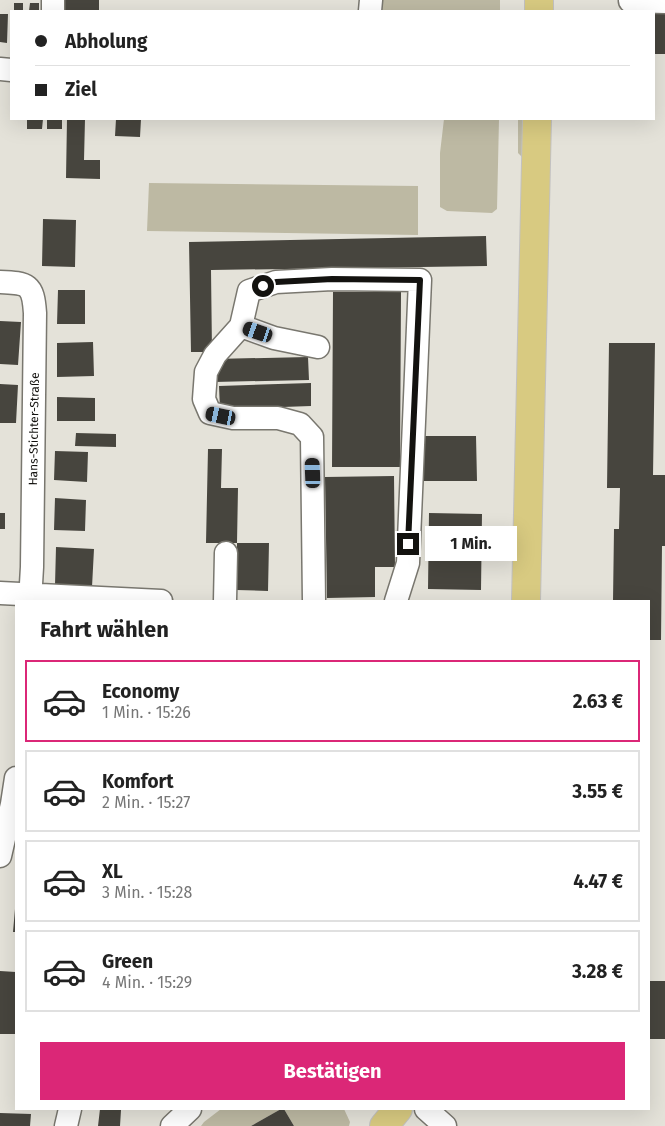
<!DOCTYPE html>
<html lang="de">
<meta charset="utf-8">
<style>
:root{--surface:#fff;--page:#f2f2f2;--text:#222;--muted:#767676;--line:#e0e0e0;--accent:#db2777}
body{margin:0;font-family:"Fira Sans",sans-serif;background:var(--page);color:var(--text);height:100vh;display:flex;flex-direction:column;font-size:19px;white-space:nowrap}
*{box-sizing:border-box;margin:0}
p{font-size:16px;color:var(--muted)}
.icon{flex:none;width:28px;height:28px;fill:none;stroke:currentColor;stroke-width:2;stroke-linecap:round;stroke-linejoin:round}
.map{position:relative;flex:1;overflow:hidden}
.sheet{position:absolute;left:15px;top:600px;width:635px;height:510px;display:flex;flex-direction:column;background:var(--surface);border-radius:0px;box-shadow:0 5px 20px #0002}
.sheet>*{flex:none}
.hud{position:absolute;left:10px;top:10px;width:645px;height:110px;border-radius:0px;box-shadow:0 5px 20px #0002;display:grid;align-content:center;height:110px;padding:0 25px;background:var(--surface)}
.end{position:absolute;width:22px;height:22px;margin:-11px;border:6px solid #13120f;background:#fff;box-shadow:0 0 0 2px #fff}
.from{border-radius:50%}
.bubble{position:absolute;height:35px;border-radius:0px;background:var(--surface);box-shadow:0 5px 20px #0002;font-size:16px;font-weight:700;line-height:35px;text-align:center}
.car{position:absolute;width:15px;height:30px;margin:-15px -8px;border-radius:6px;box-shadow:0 0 4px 1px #0007;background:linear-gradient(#222 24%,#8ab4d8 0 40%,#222 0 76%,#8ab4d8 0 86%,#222 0)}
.hud b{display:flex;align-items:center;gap:18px;height:48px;font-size:19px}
.hud b+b{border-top:1px solid var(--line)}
.hud i{width:12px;height:12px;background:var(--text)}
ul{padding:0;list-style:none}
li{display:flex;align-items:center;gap:15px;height:82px;margin:0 10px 8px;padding:0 15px;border:2px solid var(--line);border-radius:0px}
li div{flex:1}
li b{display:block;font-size:19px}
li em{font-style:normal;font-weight:700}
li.selected{border-color:var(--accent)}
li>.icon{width:45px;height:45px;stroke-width:1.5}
h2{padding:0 25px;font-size:22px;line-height:60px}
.action{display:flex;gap:10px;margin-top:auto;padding:10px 25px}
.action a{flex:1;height:58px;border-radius:0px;background:var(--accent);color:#fff;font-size:20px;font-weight:700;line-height:58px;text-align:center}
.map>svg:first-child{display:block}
.green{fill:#bdb9a3}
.building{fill:#47453e}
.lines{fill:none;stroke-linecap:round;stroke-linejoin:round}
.minor-casing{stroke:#79776f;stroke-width:25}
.major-casing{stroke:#c2c1c1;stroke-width:30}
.minor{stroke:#fff;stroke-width:22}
.major{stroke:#d8ca81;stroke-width:28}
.route{stroke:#13120f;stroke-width:6}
.labels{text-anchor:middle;stroke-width:5;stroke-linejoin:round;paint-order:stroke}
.street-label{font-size:12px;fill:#13120f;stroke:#fff}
</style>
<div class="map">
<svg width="665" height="1126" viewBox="0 0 665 1126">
<rect width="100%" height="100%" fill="#e4e2d9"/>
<path class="green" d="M371,0h129v11h-130z
M444,119h55l-2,90 -5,4 -45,-2 -7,-4v-54z
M518,119h7v33l-3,5 -4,-4z
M149,183l269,3v49l-271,-4z
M221,1109h60l-30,17h-50l3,-4z
M284,1109h60l6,13 -1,4h-55z"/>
<path class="building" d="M61,0h38v11h-38z
M14,3h9v8h-9z
M30,3h9v8h-10z
M654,13h11v41h-11z
M0,14h8l-1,29 -7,-1z
M27,119h16l-1,10h-15z
M47,119h15v10h-15z
M67,119h18l-1,41h16v19l-34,-1z
M116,119h25l-1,18 -25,-1z
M43,219l33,1 -1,47 -33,-1z
M486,236l1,30 -276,4 1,82h-21l-2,-110z
M58,290h27v34h-28z
M333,292h68l-1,175h-68z
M0,321l21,1 -3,43 -18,-1z
M93,342l1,34 -37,1v-34z
M609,343h46l-2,132h12v71h-3l-1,94h-12v-39h-36l1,-72h5l1,-41h-13z
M308,357l1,23 -95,2v-23z
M311,383v23l-91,3 -1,-23z
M0,384l18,1 -2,38h-16z
M57,397l38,1v23h-38z
M76,433l40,1v13l-41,-1z
M421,436h55l1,45h-56z
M208,449h14l-1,39h17l-1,55h-31z
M55,451l33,1 -1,30 -33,-2z
M394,476l1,91h-20v30l-48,1 -2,-121z
M55,498l31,2 -1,31 -31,-1z
M0,513h5v16h-5z
M429,513l53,1 -1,76 -53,-1z
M237,543h32l-1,48 -31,-1z
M56,547l38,2 -2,38 -37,-2z
M15,909l1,1v22h-3z
M0,971l16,1v62h-16z
M649,981h16v58h-16z
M100,1109l21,1 -1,16h-22z
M281,1109h3l10,17h-43z
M0,1113l31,1 -1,12h-30z"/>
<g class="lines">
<g class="minor-casing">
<path id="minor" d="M630,1l35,1
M53,11v-11
M370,11l1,-11
M0,69l11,1
M0,282c28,1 33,2 35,31l-3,254 -2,34
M241,326l33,12 44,9
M0,593l161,8
M225,601l1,-48
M314,601l-2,-164 -12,-13 -22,-6h-45l-23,-5 -6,-14 2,-27 9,-17 26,-29 8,-35 27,-9 56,-3 88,1 -12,283 -12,38
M0,856l12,-52 4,-26
M426,1109l19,17
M66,1126l4,-17
M172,1126l18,-17"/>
</g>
<g class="major-casing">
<path id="major" d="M539,11v-11
M526,601l11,-482
M384,1126l14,-17"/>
</g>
<use href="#minor" class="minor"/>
<use href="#major" class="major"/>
</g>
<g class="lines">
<path class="route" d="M263,286l13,-4 56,-3 88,1 -12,264"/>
</g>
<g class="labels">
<g class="street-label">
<text transform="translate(34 429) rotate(-89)" y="4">Hans-Stichter-Straße</text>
</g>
</g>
</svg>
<i class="end from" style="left:263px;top:286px"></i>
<i class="end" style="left:408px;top:544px"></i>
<div class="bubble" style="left:425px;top:526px;width:92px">1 Min.</div>
<i class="car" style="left:258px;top:332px;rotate:289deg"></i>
<i class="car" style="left:221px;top:416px;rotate:282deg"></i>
<i class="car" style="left:313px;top:473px;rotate:358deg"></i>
<div class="hud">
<b><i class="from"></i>Abholung</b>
<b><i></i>Ziel</b>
</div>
<section class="sheet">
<h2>Fahrt wählen</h2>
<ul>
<li class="selected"><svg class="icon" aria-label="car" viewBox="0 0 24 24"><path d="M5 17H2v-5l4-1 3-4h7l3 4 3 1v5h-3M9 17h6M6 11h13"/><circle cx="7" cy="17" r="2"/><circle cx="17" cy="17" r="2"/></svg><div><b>Economy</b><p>1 Min. · 15:26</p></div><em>2.63 €</em></li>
<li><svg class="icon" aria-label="car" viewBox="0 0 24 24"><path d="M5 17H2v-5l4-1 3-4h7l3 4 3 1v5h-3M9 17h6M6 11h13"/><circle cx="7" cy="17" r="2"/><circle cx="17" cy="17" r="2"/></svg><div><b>Komfort</b><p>2 Min. · 15:27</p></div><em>3.55 €</em></li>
<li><svg class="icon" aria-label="car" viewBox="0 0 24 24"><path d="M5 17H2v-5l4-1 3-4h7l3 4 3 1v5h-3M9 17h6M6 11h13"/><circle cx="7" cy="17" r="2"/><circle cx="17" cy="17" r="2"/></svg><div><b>XL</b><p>3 Min. · 15:28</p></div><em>4.47 €</em></li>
<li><svg class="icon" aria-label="car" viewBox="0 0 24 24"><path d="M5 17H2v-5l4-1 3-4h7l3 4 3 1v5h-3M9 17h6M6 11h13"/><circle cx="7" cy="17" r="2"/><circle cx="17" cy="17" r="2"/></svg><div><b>Green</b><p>4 Min. · 15:29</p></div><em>3.28 €</em></li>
</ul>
<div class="action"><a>Bestätigen</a></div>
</section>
</div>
